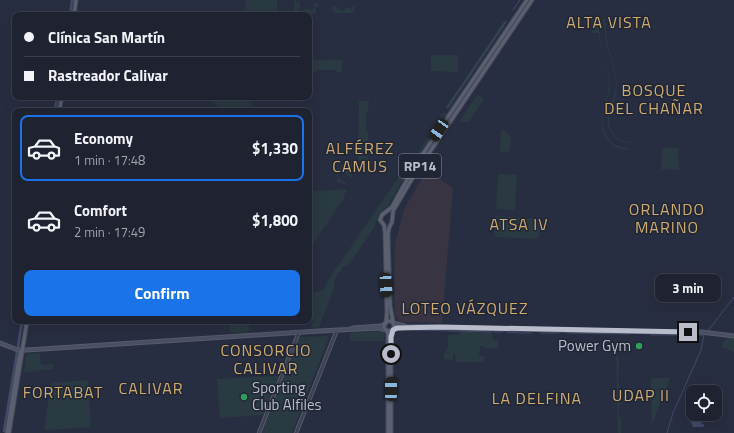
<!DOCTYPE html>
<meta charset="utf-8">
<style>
:root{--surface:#1e2231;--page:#2b2f3d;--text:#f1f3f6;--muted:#a1a4ab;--line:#3c3f4d;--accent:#1a73e8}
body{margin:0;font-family:"Titillium Web",sans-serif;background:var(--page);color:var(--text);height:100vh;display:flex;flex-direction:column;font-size:15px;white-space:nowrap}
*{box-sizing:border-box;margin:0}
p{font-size:13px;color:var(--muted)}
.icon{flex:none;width:22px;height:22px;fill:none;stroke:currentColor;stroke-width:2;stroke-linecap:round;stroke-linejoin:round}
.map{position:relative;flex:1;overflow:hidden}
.details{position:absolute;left:12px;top:108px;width:300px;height:216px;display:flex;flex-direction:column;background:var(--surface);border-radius:8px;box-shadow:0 4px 16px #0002,0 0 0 1px var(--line)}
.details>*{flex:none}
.hud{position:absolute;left:12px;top:12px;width:300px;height:88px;border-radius:8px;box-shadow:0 4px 16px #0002,0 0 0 1px var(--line);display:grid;align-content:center;height:88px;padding:0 12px;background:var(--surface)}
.buttons{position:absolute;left:686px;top:385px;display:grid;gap:8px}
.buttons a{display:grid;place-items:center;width:36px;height:36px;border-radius:8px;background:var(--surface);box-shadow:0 4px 16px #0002,0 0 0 1px var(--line);font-size:20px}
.end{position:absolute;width:18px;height:18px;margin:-9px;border:5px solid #b9bdcb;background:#111;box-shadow:0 0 0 2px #111}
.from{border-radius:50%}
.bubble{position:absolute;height:28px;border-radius:8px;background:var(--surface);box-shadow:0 4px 16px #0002,0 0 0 1px var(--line);font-size:13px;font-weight:700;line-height:28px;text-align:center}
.car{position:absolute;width:12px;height:24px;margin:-12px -6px;border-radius:5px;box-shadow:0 0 3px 1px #0007;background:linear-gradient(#222 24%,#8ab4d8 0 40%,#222 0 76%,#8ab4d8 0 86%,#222 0)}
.hud b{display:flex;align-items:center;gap:14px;height:38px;font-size:15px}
.hud b+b{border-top:1px solid var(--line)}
.hud i{width:10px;height:10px;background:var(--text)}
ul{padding:7px 0 0;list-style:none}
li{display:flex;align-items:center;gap:12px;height:66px;margin:0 8px 6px;padding:0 4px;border:2px solid transparent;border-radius:8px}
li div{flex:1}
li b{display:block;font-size:15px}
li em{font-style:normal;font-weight:700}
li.active{border-color:var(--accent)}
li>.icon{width:36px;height:36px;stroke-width:1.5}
.primary-button{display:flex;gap:8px;margin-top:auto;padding:8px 12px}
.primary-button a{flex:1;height:46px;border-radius:8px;background:var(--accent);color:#fff;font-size:16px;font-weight:700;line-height:46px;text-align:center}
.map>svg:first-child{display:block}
.medical{fill:#383442}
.green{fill:#2a3a42}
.water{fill:#414a6a}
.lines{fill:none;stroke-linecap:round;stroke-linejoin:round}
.stream{stroke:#414a6a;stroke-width:1}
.canal{stroke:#414a6a;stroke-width:2.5}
.tertiary-casing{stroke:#575c6b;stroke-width:4.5}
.secondary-casing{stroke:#575c6b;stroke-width:5}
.primary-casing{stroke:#464a5a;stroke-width:5}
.tertiary{stroke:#3c4151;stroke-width:2.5}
.secondary{stroke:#4b4f63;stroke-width:3}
.primary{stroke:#5b6070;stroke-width:3}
.route{stroke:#b9bdcb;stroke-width:5}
.leisure-dot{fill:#2e9e5b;stroke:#212636;stroke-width:1.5}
.labels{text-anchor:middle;stroke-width:3;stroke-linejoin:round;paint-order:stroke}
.shield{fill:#212636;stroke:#8b909e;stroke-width:1}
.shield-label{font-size:14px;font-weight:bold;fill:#b9bdcb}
.poi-label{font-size:15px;fill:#b9bdcb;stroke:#212636;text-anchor:end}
.neighbourhood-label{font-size:16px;letter-spacing:1px;fill:#cfac6f;stroke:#212636}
</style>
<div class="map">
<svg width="734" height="433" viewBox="0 0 734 433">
<rect width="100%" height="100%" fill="#282e41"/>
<path class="medical" d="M427,170l26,18 -11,135 -39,-1 -5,-2 -3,-5 -1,-34 1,-10 -1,-1 1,-26 9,-35z"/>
<path class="green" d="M246,0h31v14h-33z
M294,0h3l-1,2 4,1v5l-2,2 6,2 1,-2 -2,-2 10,2v-4l2,-3 5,2 -5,2 1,2 -1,5h-21z
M333,6l3,1 2,-1 -1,3 7,2 2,-4 6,2v-3l3,1 -2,6h-19l1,-4 -1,2 -9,-4 7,2z
M592,19h6c1,10 2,20 4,31 3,12 8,23 8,36 -1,16 -13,31 -5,47 7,16 16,12 26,17 -8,0 -16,-2 -22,-8 -18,-19 1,-40 0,-61 -1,-16 -9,-32 -11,-48h-6z
M603,19h2c1,9 1,18 3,27 4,14 9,26 9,40 0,13 -11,30 -7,41 3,10 11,15 21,15v1c-9,0 -18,-5 -22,-14 -5,-13 6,-29 7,-43 0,-14 -5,-26 -9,-39 -2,-9 -2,-19 -4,-28z
M504,21l3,2 -59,87 -2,-3z
M509,30h1l-49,73 -4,3z
M431,55h27v17l-27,-1z
M311,60h31v11l-3,2 -3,-3h-19l-2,2h-3l-1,-1z
M477,95l7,3 -15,24h-10z
M208,97h43l1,10 -2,1c-15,0 -34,4 -42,-11z
M359,101h10l-1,10 -2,3v16l2,3v27h-10z
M442,113l4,1 -38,57 -20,34 -10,10 -3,11 -25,37 -7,4 -9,13v8l-15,39 -8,1 2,-7 -3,-4 1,-24 12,-3 10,-17 74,-108 2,1 20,-30 -2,-1z
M503,130c12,8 7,10 6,22l-9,-1 1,-20z
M664,148h14l1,22 -18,-1 1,-18z
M341,164h12l-1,14 -11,-7 -4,6 11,8 -11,-3v-14h4z
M500,174l16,1 1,1 -2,32 -2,2 -15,-1 -2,-2 2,-32z
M337,189l10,1 -3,5v3l-35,52v-25l3,-4 1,-9 -3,-4v-14l2,-3 25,-1z
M497,216l42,3 1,2 -1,16 -2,2 -41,-2 -1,-2v-17z
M230,321h19v9l-2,2 -16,1 -1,-2z
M382,331l2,2v8h-34v-8z
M460,332h32l1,8h6l-1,8h-14v-2h-4l-1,10h5l-1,6h-27l-1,-8 -2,1v5l-9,-1v-5l4,-6v-13h11z
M327,336l2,1 -37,96h-30l37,-94 3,-2z
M728,338l6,1v13l-12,-5 2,-6z
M616,349h1v8l2,2 -1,24 1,1 1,19 -1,1v13l2,1v15h-3z
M40,353l1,12 12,-1 1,5 -30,3 2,-16 2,-2z
M277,376l1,1 -14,36 -2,2 -42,3 -3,-39z
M653,378h16l1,1 -18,45 -1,-45z
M88,380l3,47 -45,3 -2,-1 7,-44 2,-2z"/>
<path class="water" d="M693,415h3l1,4 7,6v2h-11l-3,-7z"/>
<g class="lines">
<path class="stream" d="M513,10l7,-10
M447,108l59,-87
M415,330l77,2
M708,331l26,-34
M494,332h9
M507,332l12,1
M520,333h11
M540,333h19
M567,333l62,1
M651,335h53l-3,15 -28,63 -6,20"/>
<path class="canal" d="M70,15l2,-15
M55,111l2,-14
M18,347l4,-26
M4,431l13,-79"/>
<g class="tertiary-casing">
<path id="tertiary" d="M259,433l40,-101
M296,433l41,-103"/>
</g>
<g class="secondary-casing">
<path id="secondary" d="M393,323l12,3
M350,329l3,-1 28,-2 4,-2
M393,330c12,-6 52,-2 67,-2 80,1 160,4 241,4l33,4
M0,343l18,7h9l292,-19 60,-3 7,2"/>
</g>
<g class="primary-casing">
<path id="primary" d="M74,15l2,-15
M59,111l3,-14
M384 326a5 5 0 1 1 10 0a5 5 0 1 1-10 0Z
M393,322l-3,-17 -2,-71 1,-6 3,-6 1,-11 20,-34 119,-177
M386,323l1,-10 -2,-81 -1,-7 -4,-5 2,-5 10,-8 22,-40 113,-167
M386,330l2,4v99
M7,433l12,-75 2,-7
M9,433l18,-112
M391,433v-95l2,-8"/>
</g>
<use href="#tertiary" class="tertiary"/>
<use href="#secondary" class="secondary"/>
<use href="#primary" class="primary"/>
</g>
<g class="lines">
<path class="route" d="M391,354v-17l2,-7 4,-2 45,-1 246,5"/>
</g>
<g class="leisure-dot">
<circle cx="639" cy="346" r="4"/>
<circle cx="244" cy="397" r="4"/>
</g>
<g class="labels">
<rect class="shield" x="399" y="154" width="42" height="24" rx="3"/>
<g class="shield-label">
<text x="420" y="171">RP14</text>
</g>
<g class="poi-label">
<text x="631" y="351">Power Gym</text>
<text x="252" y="393" text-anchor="start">Sporting<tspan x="252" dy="17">Club Alfiles</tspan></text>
</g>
<g class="neighbourhood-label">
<text x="609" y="28">ALTA VISTA</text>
<text x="654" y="96">BOSQUE<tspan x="654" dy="18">DEL CHAÑAR</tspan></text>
<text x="360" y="154">ALFÉREZ<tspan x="360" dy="18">CAMUS</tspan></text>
<text x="667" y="215">ORLANDO<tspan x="667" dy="18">MARINO</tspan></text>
<text x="519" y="230">ATSA IV</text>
<text x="465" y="314">LOTEO VÁZQUEZ</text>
<text x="266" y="356">CONSORCIO<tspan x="266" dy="18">CALIVAR</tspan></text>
<text x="151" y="394">CALIVAR</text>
<text x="63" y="398">FORTABAT</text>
<text x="641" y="401">UDAP II</text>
<text x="537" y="404">LA DELFINA</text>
</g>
</g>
</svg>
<div class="buttons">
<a><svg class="icon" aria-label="locate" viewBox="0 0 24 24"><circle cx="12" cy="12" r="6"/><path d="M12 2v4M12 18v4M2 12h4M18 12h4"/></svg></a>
</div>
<i class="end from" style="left:391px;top:354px"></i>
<i class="end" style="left:688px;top:332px"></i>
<div class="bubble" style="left:655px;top:274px;width:66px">3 min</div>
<i class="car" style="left:439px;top:130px;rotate:214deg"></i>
<i class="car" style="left:386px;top:285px;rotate:177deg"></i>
<i class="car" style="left:391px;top:389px;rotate:0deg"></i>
<div class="hud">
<b><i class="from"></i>Clínica San Martín</b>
<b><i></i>Rastreador Calivar</b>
</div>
<section class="details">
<ul>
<li class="active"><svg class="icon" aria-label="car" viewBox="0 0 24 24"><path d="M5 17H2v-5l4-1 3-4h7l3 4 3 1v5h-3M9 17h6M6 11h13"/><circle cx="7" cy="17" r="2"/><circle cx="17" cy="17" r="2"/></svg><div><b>Economy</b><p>1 min · 17:48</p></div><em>$1,330</em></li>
<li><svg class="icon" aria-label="car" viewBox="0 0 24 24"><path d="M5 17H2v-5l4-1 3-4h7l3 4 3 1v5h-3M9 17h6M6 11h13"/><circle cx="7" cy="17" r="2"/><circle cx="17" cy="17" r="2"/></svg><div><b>Comfort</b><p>2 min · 17:49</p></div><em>$1,800</em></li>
</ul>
<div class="primary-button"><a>Confirm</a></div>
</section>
</div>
